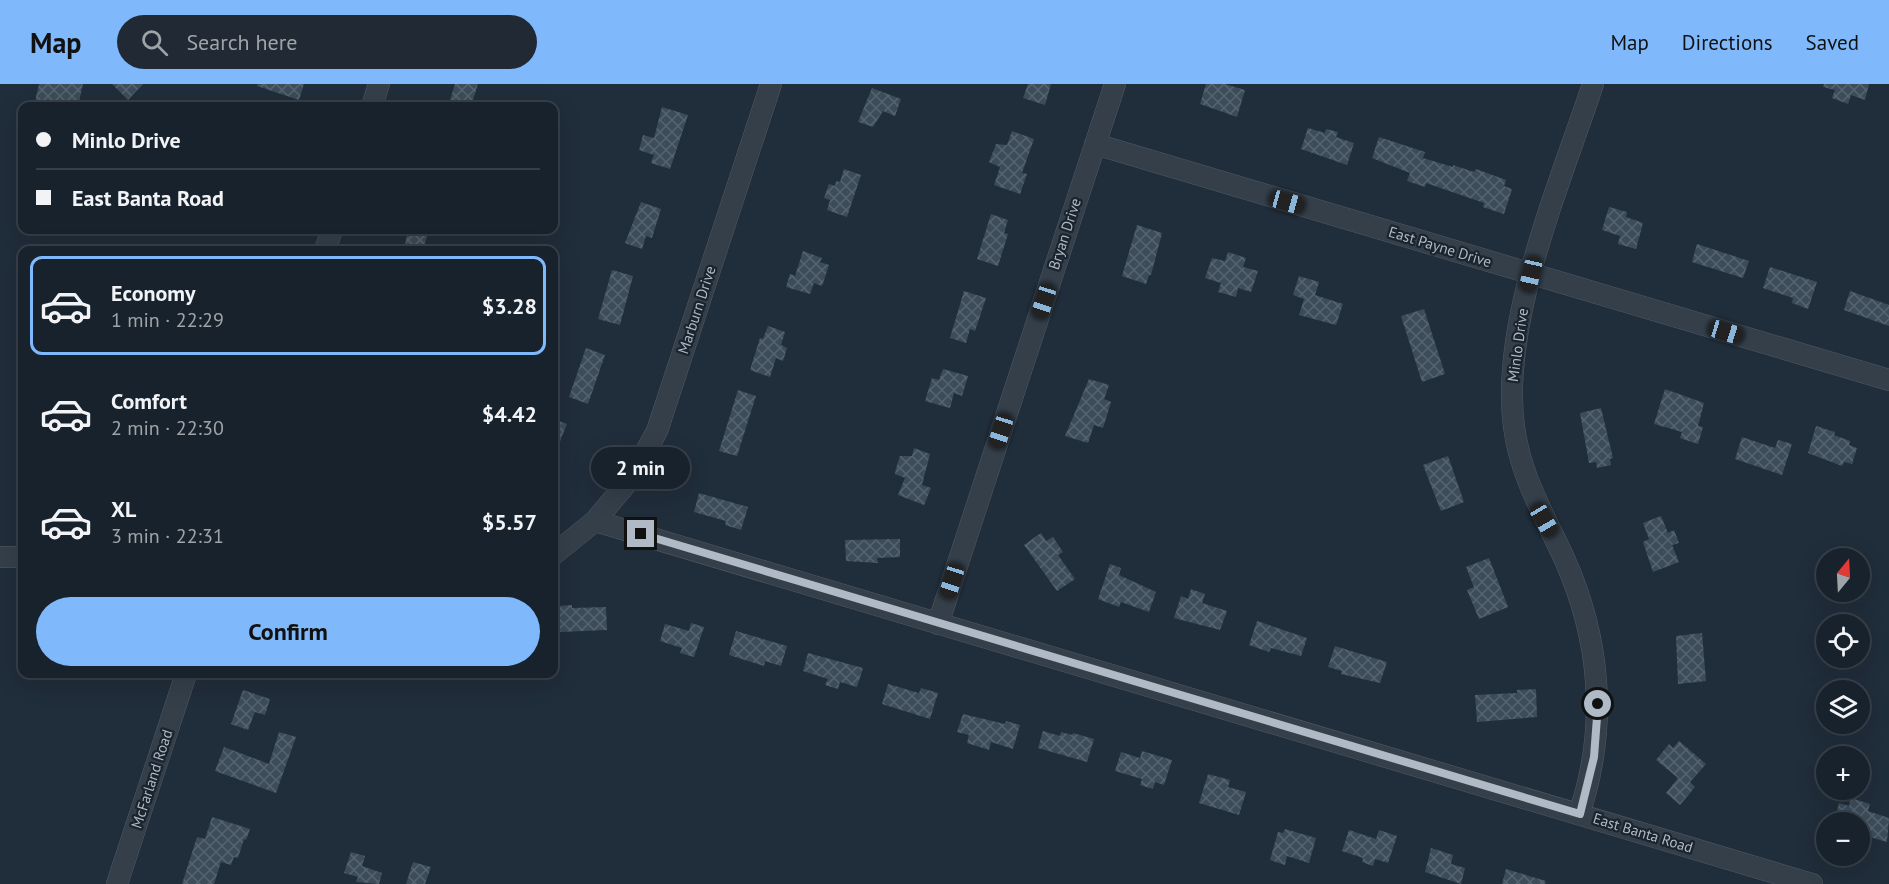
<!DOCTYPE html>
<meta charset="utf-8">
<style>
:root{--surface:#18222c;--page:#212a34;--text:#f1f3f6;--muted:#9fa4a9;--line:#363f48;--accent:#7fb9fb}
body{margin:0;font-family:"PT Sans",sans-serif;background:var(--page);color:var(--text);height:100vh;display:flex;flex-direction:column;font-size:22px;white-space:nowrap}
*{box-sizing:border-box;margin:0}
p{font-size:20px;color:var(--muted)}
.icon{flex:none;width:33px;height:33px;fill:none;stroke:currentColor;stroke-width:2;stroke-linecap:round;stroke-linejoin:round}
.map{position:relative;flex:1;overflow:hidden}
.side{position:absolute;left:18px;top:162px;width:540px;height:432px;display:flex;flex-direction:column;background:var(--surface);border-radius:12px;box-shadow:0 6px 24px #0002,0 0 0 2px var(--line)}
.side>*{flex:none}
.banner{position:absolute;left:18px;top:18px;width:540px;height:132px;border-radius:12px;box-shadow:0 6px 24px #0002,0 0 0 2px var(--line);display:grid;align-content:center;height:132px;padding:0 18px;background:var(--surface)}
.needle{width:39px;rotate:18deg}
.tools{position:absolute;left:1816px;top:464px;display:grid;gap:12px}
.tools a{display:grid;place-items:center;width:54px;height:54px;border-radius:50%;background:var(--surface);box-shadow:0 6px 24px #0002,0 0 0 2px var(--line);font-size:30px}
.end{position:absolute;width:27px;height:27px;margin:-14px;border:8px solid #afbac6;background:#111;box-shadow:0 0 0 3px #111}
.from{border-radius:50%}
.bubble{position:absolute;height:42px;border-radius:21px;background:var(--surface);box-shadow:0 6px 24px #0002,0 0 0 2px var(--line);font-size:20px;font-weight:700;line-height:42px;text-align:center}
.car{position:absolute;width:18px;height:36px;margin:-18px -9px;border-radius:8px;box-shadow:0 0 4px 2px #0007;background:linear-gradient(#222 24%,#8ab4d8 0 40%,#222 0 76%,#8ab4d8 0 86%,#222 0)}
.banner b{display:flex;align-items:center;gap:21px;height:57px;font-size:22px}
.banner b+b{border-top:2px solid var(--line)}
.banner i{width:15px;height:15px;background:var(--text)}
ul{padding:10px 0 0;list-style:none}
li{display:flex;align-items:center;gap:18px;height:99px;margin:0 12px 9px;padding:0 6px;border:3px solid transparent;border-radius:12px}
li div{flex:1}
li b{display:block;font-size:22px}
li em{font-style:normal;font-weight:700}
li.on{border-color:var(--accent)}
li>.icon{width:54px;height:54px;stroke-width:1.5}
.action{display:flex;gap:12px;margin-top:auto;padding:12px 18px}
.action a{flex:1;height:69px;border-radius:36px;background:var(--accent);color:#111;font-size:24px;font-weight:700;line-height:69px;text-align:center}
header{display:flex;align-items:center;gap:36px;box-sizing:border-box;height:84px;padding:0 30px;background:var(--accent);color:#111}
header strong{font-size:28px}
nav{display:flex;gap:33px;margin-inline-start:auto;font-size:21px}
.search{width:420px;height:54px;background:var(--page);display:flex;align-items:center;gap:15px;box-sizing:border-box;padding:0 21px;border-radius:33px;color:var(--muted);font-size:22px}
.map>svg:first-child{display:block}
.building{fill:url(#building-cross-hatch)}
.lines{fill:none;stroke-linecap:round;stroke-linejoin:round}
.minor-casing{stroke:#4f5a64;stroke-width:22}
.minor{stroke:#343f4a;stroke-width:21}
.route{stroke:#afbac6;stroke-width:8}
.labels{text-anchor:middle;stroke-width:4.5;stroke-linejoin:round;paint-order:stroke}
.street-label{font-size:15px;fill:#afbac6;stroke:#1a242e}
</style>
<header>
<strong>Map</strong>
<div class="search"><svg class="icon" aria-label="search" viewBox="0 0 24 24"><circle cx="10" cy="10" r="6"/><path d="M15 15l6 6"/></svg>Search here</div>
<nav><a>Map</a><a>Directions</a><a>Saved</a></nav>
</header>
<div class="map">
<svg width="1889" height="800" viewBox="0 0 1889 800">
<defs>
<pattern id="building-cross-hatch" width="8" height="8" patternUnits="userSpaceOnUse" patternTransform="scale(1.5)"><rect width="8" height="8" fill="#3c4c59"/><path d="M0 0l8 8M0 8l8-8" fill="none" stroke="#56646f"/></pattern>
</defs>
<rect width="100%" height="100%" fill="#202d3a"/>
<path class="building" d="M39,0h44l-5,22h-44z
M112,0h31l-15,16z
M258,0h46l-5,16 -42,-14z
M455,0h23l-7,22h-23z
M1028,0h23l-6,21 -22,-7z
M1206,0h19l20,6 -8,27 -37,-13z
M1824,0h45l-4,16 -14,-5 -3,9 -16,-6 3,-8 -12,-3z
M872,4l29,11 -6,17 -12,-5 -10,16 -15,-5z
M662,23l26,8 -18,54 -19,-6 3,-8 -15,-5 4,-15 11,3z
M1308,44l17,5 1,-4 12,3 -2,5 18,6 -7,22 -46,-16z
M1012,47l22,8 -12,34 5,1 -7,20 -26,-9 6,-18 -11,-5 7,-18 11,1z
M1379,53l46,15 -2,6 30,9v-2l21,7 2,-3 30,11 -2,6 8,3 -8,25 -21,-7 1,-4 -58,-20 -1,4 -18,-6 3,-8 -38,-15z
M844,85l17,6 -14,42 -20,-7 3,-10 -6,-2 5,-14 6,2 1,-5 4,1z
M641,118l20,7 -9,29 -6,-2 -4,13 -17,-6z
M1609,123l18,5 -1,5 17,6 -7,26 -18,-5 2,-8 -18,-6z
M991,130l17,6 -4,13 4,1 -10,32 -21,-7z
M1137,141l25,8 -11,42h-2l-3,9 -24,-8z
M408,146h21l-6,20h-19z
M1697,160l52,17 -6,17 -51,-16z
M803,167l19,7 -2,4 9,3 -7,21 -8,-3 -4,11 -24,-7 4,-13 5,2z
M1228,168l18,6 -3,9 15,4 -7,21 -13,-4 -2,9 -18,-5 3,-9 -16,-5 7,-20 13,3z
M1770,183l47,15 -9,27 -16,-6 1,-5 -30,-10z
M612,186l21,6 -13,49 -22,-6z
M1299,192l20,6 -4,13 28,9 -7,21 -37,-10 5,-16 -11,-4z
M964,207l22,7 -11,33 -5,-2 -4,14 -16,-5z
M1850,207l39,14v21l-45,-16z
M1424,225l21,65 -23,8 -21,-66z
M768,242l17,6 -4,13 6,3 -4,13 -7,-3 -6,19 -20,-7 10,-32 3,1z
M586,264l19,7 -17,49 -19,-7z
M943,285l25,7 -6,20 -8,-3 -4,15 -25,-7 7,-23 7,2z
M1089,295l20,6 -5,14 7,3 -8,26 -9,-3 -6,18 -23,-7z
M1665,305l39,14 -6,23 5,1 -5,17 -18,-6 2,-6 -28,-8z
M738,306l18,6 -19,60 -18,-5z
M1601,324l12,50 -3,1 1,6 -14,3 -1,-6 -7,1 -9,-50z
M554,335l13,5 -13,32z
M1816,342l19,6 -1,3 16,6 -1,4 8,3 -5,16 -8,-2 -2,4 -34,-13z
M1742,353l33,11 3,-8 14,4 -10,31 -47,-16z
M914,364l16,6 -8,31 9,3 -7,17 -26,-10 7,-17 -10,-4 1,-6 4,-12h12z
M1448,372l16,46 -23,9 -18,-46z
M699,409l49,14 -7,23 -16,-5 1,-4 -32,-9z
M1661,432l7,17 6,-3 5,13 -7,2 7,17 -26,10 -10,-30 6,-3 -6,-16z
M1041,449l5,8 7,-4 10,15 -5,3 17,24 -18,12 -33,-46z
M900,455v18l-23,1 1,5 -32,-2 -1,-21z
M1489,474l19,49 -29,12 -12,-29 7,-3 -8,-20z
M1110,480l11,4 -2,7 37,17 -7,20 -28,-10 -2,5 -21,-8z
M1191,505l14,5 -3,9 25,8 -7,19 -46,-12 7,-22 7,3z
M572,521v3l34,-1 1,23 -47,2 -1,-26z
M1257,537l50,17 -6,18 -30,-8 -2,4 -20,-7z
M691,539l13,4 -10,30 -14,-4 2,-5 -22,-7 5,-17 24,7z
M736,547l51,15 -6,20 -16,-5 -1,5 -35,-11z
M1702,549l4,48 -28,3 -2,-48z
M1335,562l52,16 -7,21 -39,-9 1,-3 -14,-4z
M808,569l55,15 -6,19 -17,-5 -2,7 -13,-4 3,-6 -25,-8z
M888,600l31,9 2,-5 17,5 -8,26 -48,-15z
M1536,605l1,28 -60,5 -2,-27 42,-2v-3z
M243,606l27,9 -5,16 -10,-3 -7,18 -17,-6z
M963,630l42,10 1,-3 14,4 -7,24 -22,-7 -2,8 -22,-7 2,-8 -12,-3z
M1043,647l17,5 1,-4 11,3 1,-2 21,6 -7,23 -49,-14z
M279,648l17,5 -20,56 -61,-22 9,-24 45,17z
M1679,657l27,23 -16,18 5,5 -15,18 -14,-12 12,-15 -22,-18 13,-16 4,4z
M1142,667l30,9 -8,25 -9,-3 -2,7 -13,-4 2,-6 -27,-8 6,-19 19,6z
M1208,690l22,6 -2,7 18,5 -7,23 -40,-12z
M1851,714l19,6 -2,7 21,7 -2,24 -27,-8v-12h-26l5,-19 10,3z
M212,733l38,12 -4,11 -2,-1 -6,19 -4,-1 -3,8 -10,-3 -7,22h-32l15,-47 8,2z
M1285,745l31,9 -7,25 -22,-7 -2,9 -15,-5 8,-28 5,1z
M1349,746l27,9 3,-9 18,6 -9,27 -13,-4 -2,7 -11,-4 1,-4 -21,-7z
M1431,764l22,7 -2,9 14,4 -4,16 -36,-12z
M351,768l14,4 -3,10 20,7 -3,11 -23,-2 2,-5 -14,-4z
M413,778l18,5 -6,17h-19z
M1506,785l40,12 -1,3h-43z"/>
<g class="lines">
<g class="minor-casing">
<path id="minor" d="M372,22l7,-22
M1095,60l794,236
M325,166l7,-20
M595,437l36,-43 26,-47 114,-347
M554,470l41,-33 1217,363
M0,473h22
M938,540l177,-540
M1579,730c29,-86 22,-174 -15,-256 -21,-46 -43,-80 -50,-131 -14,-105 46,-243 79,-343
M117,800l69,-210"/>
</g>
<use href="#minor" class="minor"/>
</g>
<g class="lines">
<path class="route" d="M641,450l939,280 14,-57 4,-53"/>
</g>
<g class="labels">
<g class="street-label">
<text transform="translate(1065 150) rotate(-72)" y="5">Bryan Drive</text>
<text transform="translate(1440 163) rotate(17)" y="5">East Payne Drive</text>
<text transform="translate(697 226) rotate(-72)" y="5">Marburn Drive</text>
<text transform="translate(1518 261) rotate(-82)" y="5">Minlo Drive</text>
<text transform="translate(152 695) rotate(-72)" y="5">McFarland Road</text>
<text transform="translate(1643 749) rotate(17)" y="5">East Banta Road</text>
</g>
</g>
</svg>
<div class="tools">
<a><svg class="needle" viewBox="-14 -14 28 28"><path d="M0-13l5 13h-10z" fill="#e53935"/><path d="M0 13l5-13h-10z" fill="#9fa4a9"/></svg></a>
<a><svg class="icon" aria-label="locate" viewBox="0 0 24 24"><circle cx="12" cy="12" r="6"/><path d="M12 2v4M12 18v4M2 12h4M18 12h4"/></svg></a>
<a><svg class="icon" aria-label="layers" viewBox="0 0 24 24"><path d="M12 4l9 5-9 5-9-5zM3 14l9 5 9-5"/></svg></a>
<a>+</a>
<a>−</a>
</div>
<i class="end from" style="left:1598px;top:620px"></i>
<i class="end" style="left:641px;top:450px"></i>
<div class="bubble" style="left:591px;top:363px;width:99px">2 min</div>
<i class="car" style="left:1287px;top:118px;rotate:106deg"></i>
<i class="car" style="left:1531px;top:190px;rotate:193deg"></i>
<i class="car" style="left:1044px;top:217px;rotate:198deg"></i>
<i class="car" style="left:1726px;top:248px;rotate:107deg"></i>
<i class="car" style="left:1001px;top:347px;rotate:198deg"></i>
<i class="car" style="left:1544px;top:436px;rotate:150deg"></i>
<i class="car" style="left:952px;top:497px;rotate:198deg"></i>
<div class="banner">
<b><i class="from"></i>Minlo Drive</b>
<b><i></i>East Banta Road</b>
</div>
<section class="side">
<ul>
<li class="on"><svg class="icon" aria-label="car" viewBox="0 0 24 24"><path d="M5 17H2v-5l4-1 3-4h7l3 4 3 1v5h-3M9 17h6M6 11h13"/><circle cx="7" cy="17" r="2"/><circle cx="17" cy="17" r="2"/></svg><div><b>Economy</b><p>1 min · 22:29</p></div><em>$3.28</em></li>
<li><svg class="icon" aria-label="car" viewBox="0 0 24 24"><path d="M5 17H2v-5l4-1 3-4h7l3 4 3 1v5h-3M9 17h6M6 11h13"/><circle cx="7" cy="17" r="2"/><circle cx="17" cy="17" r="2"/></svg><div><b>Comfort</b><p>2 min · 22:30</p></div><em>$4.42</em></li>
<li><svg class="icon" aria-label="car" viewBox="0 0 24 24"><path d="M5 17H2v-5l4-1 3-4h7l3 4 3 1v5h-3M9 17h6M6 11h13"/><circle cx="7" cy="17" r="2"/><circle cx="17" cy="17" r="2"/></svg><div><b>XL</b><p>3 min · 22:31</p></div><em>$5.57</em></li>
</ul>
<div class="action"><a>Confirm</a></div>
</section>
</div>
